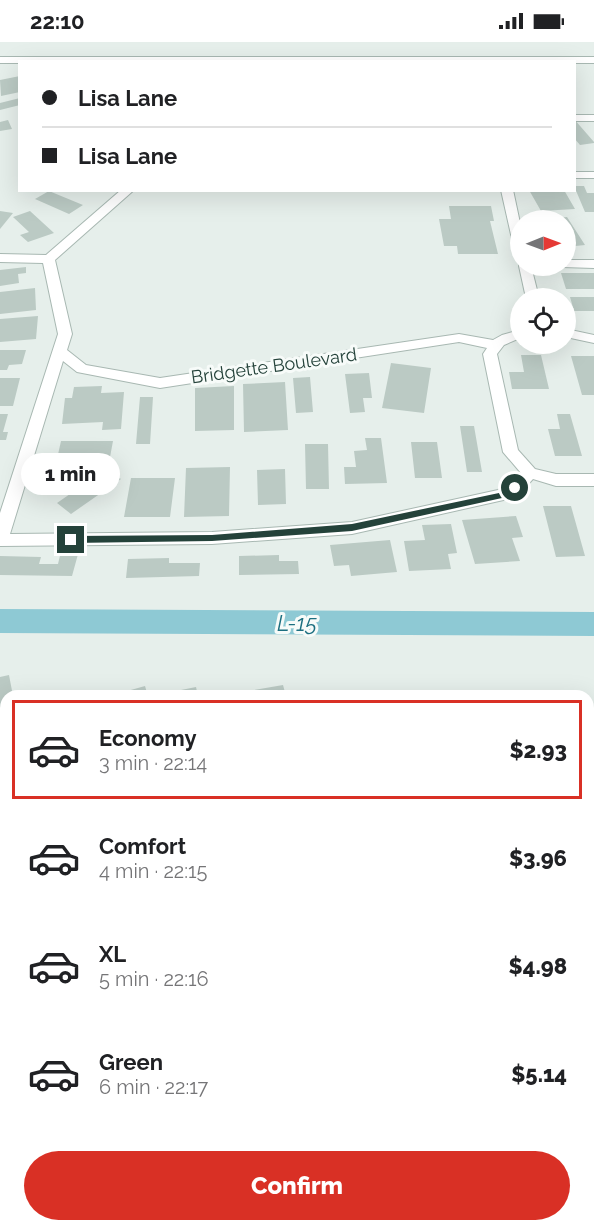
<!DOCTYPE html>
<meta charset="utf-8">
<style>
:root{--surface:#fff;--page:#f2f2f2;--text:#202124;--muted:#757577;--line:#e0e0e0;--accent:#d93025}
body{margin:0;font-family:Raleway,sans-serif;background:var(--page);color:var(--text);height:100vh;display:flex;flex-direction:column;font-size:22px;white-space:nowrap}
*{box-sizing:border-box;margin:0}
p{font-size:20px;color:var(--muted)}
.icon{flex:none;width:33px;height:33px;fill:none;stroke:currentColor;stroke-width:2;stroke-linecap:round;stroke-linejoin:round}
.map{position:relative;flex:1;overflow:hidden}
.drawer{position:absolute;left:0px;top:648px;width:594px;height:542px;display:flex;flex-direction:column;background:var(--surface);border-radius:18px 18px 0 0;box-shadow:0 6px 24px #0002}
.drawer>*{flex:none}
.guide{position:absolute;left:18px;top:18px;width:558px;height:132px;border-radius:0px;box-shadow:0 6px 24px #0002;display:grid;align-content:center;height:132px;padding:0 24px;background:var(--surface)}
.needle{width:39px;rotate:89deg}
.buttons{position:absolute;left:510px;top:168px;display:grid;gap:12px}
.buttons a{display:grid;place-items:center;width:66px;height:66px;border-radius:50%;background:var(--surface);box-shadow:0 6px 24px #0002;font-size:30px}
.end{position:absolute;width:27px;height:27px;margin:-14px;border:8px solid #24423a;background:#fff;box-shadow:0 0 0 3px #fff}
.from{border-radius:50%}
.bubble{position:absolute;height:42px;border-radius:21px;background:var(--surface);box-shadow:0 6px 24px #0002;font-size:20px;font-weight:800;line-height:42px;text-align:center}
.guide b{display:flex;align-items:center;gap:21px;height:57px;font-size:22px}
.guide b+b{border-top:2px solid var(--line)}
.guide i{width:15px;height:15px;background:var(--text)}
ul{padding:10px 0 0;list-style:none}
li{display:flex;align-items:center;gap:18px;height:99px;margin:0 12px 9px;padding:0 12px;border:3px solid transparent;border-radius:0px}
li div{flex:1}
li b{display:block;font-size:22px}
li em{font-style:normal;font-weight:800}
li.active{border-color:var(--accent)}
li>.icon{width:54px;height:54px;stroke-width:1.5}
.action{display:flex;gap:12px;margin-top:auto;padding:12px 24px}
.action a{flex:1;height:69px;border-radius:36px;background:var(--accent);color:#fff;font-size:24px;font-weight:800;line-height:69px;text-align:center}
.status{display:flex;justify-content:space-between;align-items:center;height:42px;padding:0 30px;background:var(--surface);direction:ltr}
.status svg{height:16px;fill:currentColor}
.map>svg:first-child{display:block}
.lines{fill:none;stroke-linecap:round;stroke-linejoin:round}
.canal{fill:#8ec9d4;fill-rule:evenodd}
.building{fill:#bbcac4}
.street-casing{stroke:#a8b8b2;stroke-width:2}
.street{fill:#fff;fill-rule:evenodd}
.route{fill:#24423a}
.labels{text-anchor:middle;stroke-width:6;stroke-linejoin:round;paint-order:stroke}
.far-street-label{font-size:18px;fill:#24423a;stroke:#f7fbf9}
.water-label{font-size:22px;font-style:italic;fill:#1c6f80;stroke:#f7fbf9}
</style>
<div class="status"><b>22:10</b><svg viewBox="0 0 49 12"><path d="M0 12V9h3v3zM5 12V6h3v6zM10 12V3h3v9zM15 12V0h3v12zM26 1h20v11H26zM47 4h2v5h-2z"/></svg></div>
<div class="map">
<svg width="594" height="1189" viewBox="0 0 594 1189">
<rect width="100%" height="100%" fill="#e6efeb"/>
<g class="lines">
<path class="canal" d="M0,567l594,3v24l-594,-3z"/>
</g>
<path class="building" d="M20,34v16l-19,4 -1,-16z
M20,56v7l-20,5v-7z
M574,77l20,23v1l-14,2 -6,-7z
M8,78l4,9 -12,2v-9z
M574,144h10l3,7h7v19h-9z
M529,148h35l11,19 -34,2z
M49,149l34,14 -14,9 -34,-15z
M449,164h42l3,15h-4l8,33h-40l-1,-8h-13l-5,-27h12z
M0,169l13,2 -13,16z
M30,169l24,22 -26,9 -8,-7 9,-3 -16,-15z
M567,175l18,28 -19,2v-27h-26z
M26,225v6l-8,1 1,9 -19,3v-16z
M561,231h33v16h-28z
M35,246l1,22 -36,4v-22z
M570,255h24v14h-20z
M38,274l-2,23 -36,3v-23z
M0,308h26l-4,14 -13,1 -2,5h-7z
M521,313h20l8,34h-37l-3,-17h15z
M571,314h23v39h-12z
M391,321l40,5 -7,45 -42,-5z
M369,331l3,25h-9l2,14 -15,1 -5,-39z
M310,335l3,35 -17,1 -3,-35z
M0,336h20l-7,28h-13z
M285,340l3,48 -44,2 -1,-48z
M102,344l-1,7 23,-1 -3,37 -19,1 1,-8 -41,2 3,-26h7l2,-11z
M234,344v44l-39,1v-43z
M140,355h13l-3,47h-14z
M0,372h8l-5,18h5l-2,8h-6z
M557,372h13l12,42h-27l-7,-27h12z
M460,384h14l8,46h-15z
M365,396h16l6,45 -42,1 -1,-17h12l-2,-16 13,-1z
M61,399h52l-5,27h-53z
M411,400h26l5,36h-27z
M305,402h23l1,45h-23z
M230,425l-1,49 -45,1 2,-49z
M106,427l15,10 -50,35 -14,-11z
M285,427l1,35 -28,1 -1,-35z
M131,436h44l-5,39h-46z
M543,464h28l14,50 -29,1z
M516,474l7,21 -11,1 8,23 -45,3 -13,-44z
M451,482l6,29 -9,1 3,15 -42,2 -5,-30 21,-1 -3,-15z
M390,498l7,32 -46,4 -2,-11 -15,1 -4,-21z
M62,505h18l-8,29 -72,-1v-19l41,1 -2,7h19z
M279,513v6h19l1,13 -60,1v-19z
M169,516v5h31l-1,13 -73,2 2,-19z
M9,633l4,21h-7v60l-6,2v-81z
M283,643l3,11h-37l-1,-5z
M145,644l3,10h-35v-1z
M196,645l2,9h-31l-1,-3z
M6,921v52h-1l-5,-50z
M6,1120v64h25l1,5h-32v-67z
M50,1184h79l1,5h-80z
M153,1184h81l1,5h-81z
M250,1184h80l1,5h-80z
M465,1184h105l2,5h-120z"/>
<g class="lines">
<g class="street-casing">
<path id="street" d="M0,15h594v6h-594z
M574,73h20v6h-20z
M574,130h20v6h-20z
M121,148h13l-79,70 17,74 -5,16 19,15 74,13 299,-44 34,6 9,-5 18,-5v8l-16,7 -7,9 21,96 17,19 21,5h38v12h-38l-23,-7 -12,13 -13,7 -156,35 -140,10 -212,2v-33l58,-179 -15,-71 -43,-1v-8l46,1zM459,300l28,6 -4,6 20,98 18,21 -12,11 -11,6 -146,32 -140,10 -202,2 53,-173 14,11 83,16z
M501,148h12l7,33v29l-6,-4z
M566,218h28v8l-32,-1 4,-1z
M520,221v3h11l8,32h-13l-7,-32z
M566,287l28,6v8l-28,-6z
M0,744h6v18h-6z
M0,1070h6v26h-6z
M381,1184h26v5h-26z"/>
</g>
<use href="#street" class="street"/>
</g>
<path class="route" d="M515,443l4,3 -1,2 -16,8 -150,33 -140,10 -141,2 -5,-3 5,-4 141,-1 140,-11 147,-31z"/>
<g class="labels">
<g class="far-street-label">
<text transform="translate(274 324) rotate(-8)" y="6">Bridgette Boulevard</text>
</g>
<g class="water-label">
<text x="297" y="589">L-15</text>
</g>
</g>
</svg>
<div class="buttons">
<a><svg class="needle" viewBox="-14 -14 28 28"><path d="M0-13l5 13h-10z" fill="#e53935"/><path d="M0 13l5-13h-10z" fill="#757577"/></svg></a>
<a><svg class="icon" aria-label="locate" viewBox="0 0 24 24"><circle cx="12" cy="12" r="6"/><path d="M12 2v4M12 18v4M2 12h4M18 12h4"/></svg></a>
</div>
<i class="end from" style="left:515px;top:446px"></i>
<i class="end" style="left:71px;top:498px"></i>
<div class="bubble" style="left:21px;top:411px;width:99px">1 min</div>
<div class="guide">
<b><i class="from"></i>Lisa Lane</b>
<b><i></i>Lisa Lane</b>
</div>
<section class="drawer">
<ul>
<li class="active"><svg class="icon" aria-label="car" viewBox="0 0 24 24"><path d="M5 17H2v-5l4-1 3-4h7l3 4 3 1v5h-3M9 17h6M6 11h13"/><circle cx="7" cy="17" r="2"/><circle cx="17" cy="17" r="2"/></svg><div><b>Economy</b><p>3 min · 22:14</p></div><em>$2.93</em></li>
<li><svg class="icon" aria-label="car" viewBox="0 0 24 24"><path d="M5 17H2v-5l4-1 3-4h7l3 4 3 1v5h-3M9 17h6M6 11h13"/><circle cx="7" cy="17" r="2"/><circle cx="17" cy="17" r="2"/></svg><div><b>Comfort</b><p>4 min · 22:15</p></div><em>$3.96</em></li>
<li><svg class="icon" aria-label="car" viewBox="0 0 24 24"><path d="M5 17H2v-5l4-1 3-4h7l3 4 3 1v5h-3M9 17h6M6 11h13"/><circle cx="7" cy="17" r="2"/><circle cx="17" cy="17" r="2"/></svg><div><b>XL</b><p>5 min · 22:16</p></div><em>$4.98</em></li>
<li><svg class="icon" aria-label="car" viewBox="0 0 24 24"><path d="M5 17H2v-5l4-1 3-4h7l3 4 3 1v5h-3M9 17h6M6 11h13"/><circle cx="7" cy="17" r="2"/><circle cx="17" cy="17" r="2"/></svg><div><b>Green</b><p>6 min · 22:17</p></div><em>$5.14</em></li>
</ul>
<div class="action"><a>Confirm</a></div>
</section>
</div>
